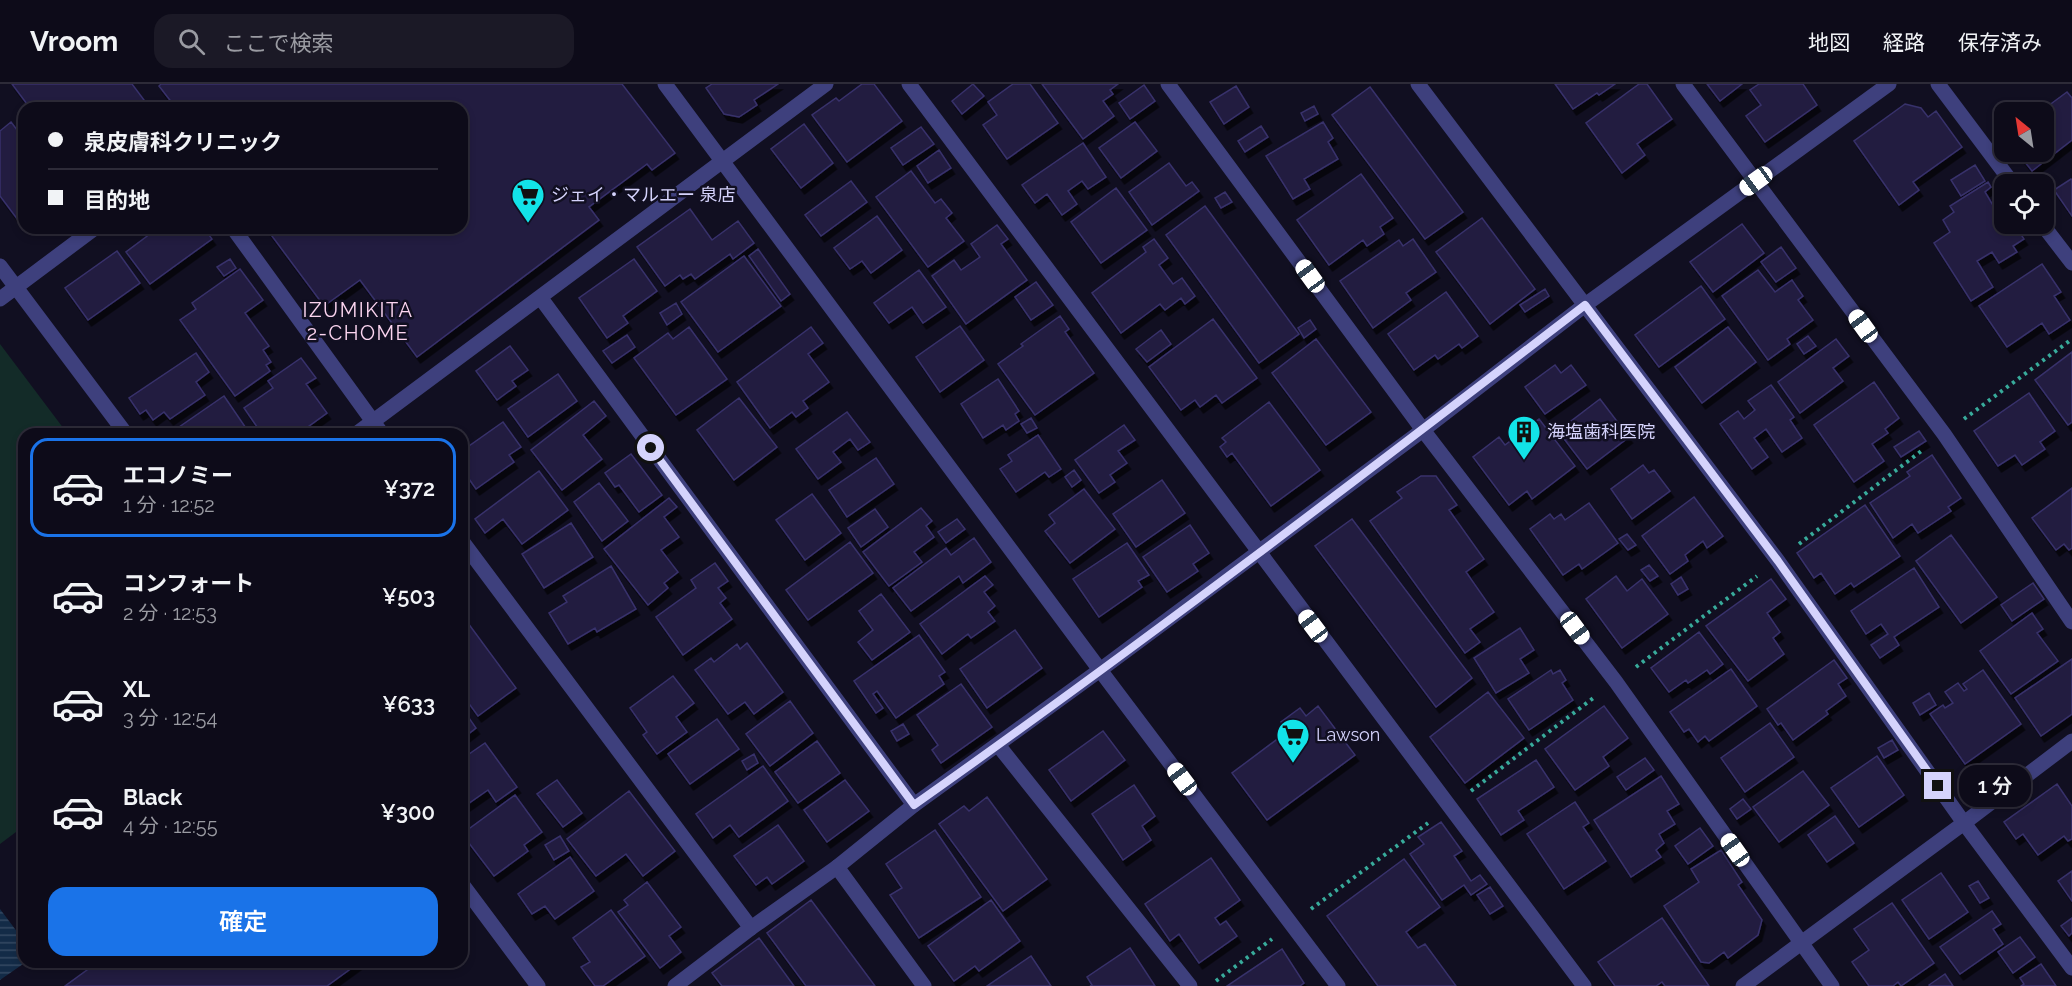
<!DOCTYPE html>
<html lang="ja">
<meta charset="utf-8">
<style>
:root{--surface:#0d0b19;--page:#1b1926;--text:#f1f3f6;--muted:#9a9ba2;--line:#2d2b38;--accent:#1a73e8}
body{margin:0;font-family:Raleway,"Noto Sans JP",sans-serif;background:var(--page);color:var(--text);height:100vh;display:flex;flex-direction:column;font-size:22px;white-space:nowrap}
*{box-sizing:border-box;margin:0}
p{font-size:20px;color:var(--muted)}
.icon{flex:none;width:33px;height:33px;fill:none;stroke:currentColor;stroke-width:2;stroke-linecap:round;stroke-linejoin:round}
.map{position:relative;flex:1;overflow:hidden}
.drawer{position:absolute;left:18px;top:344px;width:450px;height:540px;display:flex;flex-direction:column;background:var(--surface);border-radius:18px;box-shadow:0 3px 9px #0003,0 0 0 2px var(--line)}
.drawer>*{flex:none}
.banner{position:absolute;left:18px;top:18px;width:450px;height:132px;border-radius:18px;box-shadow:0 3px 9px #0003,0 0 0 2px var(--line);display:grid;align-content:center;height:132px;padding:0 30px;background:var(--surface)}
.needle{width:39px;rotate:330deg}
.tools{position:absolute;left:1994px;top:18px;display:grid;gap:12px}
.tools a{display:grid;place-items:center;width:60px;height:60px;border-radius:12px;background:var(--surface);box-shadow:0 3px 9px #0003,0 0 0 2px var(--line);font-size:30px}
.end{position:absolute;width:27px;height:27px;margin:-14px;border:8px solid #d5d3fc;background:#111;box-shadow:0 0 0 3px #111}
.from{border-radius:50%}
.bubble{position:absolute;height:42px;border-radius:18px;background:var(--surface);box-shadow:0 3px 9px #0003,0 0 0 2px var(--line);font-size:20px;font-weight:600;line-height:42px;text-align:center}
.car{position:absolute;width:18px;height:36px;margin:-18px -9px;border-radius:8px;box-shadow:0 0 4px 2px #0007;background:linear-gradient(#fff 24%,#345 0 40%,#fff 0 76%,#345 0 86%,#fff 0)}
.banner b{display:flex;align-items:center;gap:21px;height:57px;font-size:22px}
.banner b+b{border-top:2px solid var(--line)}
.banner i{width:15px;height:15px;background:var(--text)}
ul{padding:10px 0 0;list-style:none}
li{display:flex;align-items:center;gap:18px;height:99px;margin:0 12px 9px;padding:0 18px;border:3px solid transparent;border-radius:18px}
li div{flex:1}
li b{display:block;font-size:22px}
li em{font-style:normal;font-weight:600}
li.selected{border-color:var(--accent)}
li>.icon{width:54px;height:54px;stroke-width:1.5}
.primary-button{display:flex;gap:12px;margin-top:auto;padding:12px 30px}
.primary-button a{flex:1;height:69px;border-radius:18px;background:var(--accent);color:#fff;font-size:24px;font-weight:600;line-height:69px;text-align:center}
header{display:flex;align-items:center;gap:36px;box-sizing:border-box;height:84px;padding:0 30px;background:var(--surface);border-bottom:2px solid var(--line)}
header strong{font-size:28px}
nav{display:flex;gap:33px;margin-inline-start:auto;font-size:21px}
.search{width:420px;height:54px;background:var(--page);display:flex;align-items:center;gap:15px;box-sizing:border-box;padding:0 21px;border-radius:18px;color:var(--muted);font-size:22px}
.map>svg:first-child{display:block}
.pitch{fill:#132b28}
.water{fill:url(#water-rules)}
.building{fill:#211d41;stroke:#38316b;stroke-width:1.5;filter:url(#shadow)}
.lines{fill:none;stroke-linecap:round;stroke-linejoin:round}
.path{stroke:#38ab9b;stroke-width:4;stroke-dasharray:3 4.5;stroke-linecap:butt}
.minor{stroke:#3e407d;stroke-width:15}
.tertiary{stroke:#3e407d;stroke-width:15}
.route{stroke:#d5d3fc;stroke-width:8}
.labels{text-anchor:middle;stroke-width:5;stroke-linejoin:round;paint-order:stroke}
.poi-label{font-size:18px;fill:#d5d3fc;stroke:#110f21;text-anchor:start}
.neighbourhood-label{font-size:20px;letter-spacing:1.5px;fill:#fcd5f0;stroke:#110f21}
</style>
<header>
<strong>Vroom</strong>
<div class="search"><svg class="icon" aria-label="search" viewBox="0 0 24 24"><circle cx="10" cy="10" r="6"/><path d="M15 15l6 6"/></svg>ここで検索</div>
<nav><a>地図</a><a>経路</a><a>保存済み</a></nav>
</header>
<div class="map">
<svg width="2072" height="902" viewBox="0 0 2072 902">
<defs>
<pattern id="water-rules" width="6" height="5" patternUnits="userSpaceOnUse" patternTransform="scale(1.5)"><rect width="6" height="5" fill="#132b47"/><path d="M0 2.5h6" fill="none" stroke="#344962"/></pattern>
<filter id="shadow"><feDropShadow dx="3.5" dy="6" stdDeviation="0" flood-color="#0009"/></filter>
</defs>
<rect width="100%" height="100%" fill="#110f21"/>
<path class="pitch" d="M0,260l67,89 -43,1v392l-24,18z"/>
<path class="water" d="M0,825l24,32v21h2l-26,18z"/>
<path class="building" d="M12,0h120l18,24h-120z
M161,0h461l53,69 -23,17 -5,-6 -58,43 10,13 -182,137 -57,-77 -36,26 -58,-78h196v-120h-286l-17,-22z
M712,0h66l-24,16 3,5 -18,12 -15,-3 -18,-26z
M862,0h12l28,37 -55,41 -35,-47 24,-17 3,3z
M973,0l11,12 -22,18 -10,-13z
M1013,0h17l28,39 -51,36 -24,-34 14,-10 -9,-13z
M1042,0h76l-8,6 3,4 -10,7 11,15 -31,23z
M1555,0h60l-16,11 -2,-2 -24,16z
M1639,0h8l25,35 -35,25 8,11 -23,18 -36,-50z
M1707,0h35l-22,17z
M1759,0h44l14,21 -52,37 -19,-26 15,-11 -11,-15z
M1144,1l11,16 -25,18 -11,-16z
M1236,2l13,21 -25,17 -14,-22z
M1370,3l93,125 -38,27 -93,-124z
M2067,8l5,6v42l-40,31 -15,-19h26v-40h-3z
M1905,20l16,4 7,9 8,-6 26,36 -49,35 6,8 -20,15 -45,-64z
M1314,22l4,8 -13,7 -4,-8z
M11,38l13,17v77l-6,4 -18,-24v-65z
M1135,38l22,29 -36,27 -22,-30z
M1323,38l10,16 -5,4 10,17 -34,20 6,10 -17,10 -27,-43z
M804,40l29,39 -32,25 -30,-39z
M1261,42l7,11 -23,15 -7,-11z
M921,43l13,17 -31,21 -12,-17z
M1083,59l23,34 -18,12 -6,-8 -14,10 9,13 -15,11 -15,-21 -12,9 -13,-18z
M939,66l12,18 -23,15 -11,-17z
M1169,79l17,23 6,-4 7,9 -47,34 -23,-33z
M1975,81l10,16 -24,15 -10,-16z
M911,87l24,32 6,-4 11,14 -6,5 18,23 -36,26 -52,-70z
M1361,90l32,44 -13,9 4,7 -17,12 -4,-6 -34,25 -32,-45z
M2071,95l1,1v36l-18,-26z
M851,97l16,21 -46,34 -16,-21z
M1988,98l3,5 -6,5 19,32h10l10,15 -11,7 4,6 -18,11 -7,-11 -15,9 16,26 -22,14 -37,-58 16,-11 -7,-12 11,-8 -4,-6z
M1116,104l31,42 -46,33 -30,-41z
M1225,108l7,10 -11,6 -6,-10z
M1205,122l94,128 -40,29 -93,-128z
M690,125l22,31 26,-19 16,22 -21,16 -3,-5 -35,25 -4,-5 -8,5 -3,-4 -15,11 -28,-39z
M877,132l25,34 -31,23 -9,-12 -12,8 -16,-21z
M1482,134l53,71 -45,35 -54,-72z
M1742,140l22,29 -51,39 -23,-30z
M997,141l11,14 -7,5 26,36 -61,44 -34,-48 22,-16 7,10 19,-13 -9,-13z
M158,144h46l8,11 -62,45 -24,-32z
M1154,155l14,19 -9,7 14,19 9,-6 13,18 -10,8 -4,-6 -16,12 -5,-6 -39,29 -29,-40 54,-41 -3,-5z
M1413,155l23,33 -30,21 5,7 -38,28 -33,-47 59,-41 4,6z
M1781,163l15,21 -20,14 -15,-20z
M758,165l32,45 -9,7 -32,-45z
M117,167l23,32 -52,37 -23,-32z
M744,172l37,50 -63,46 -37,-50z
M230,175l6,9 -12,8 -7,-9z
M634,175l23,32 -34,25 5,7 -21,15 -28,-40z
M2042,180l19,28 -7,4 16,24 -21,14 -7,-11 -35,24 -28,-41z
M240,185l23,31 -18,13 24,33 -6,4 8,12 -5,3 4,6 -35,25 -55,-76 16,-11 -4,-6z
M919,186l27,37 -23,16 -11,-16 -23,16 -15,-20z
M1758,186l17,22 17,-12 11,16 -5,4 15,20 -26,19 3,5 -22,16 -46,-64z
M1036,198l17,23 -22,15 -16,-23z
M1701,202l24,33 -66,48 -24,-32z
M1545,205l4,7 -24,16 -5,-7z
M1446,208l32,44 -16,12 -3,-4 -21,15 -3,-4 -21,15 -26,-36z
M676,219l6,11 -15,11 -7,-12z
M1060,232l9,13 -4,3 29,41 -59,42 -37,-51 25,-18 -2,-2z
M1213,235l44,59 -35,25 -6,-8 -16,12 -5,-7 -14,10 -32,-43z
M1310,236l6,9 -12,9 -6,-10z
M960,242l24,34 -44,32 -24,-35z
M689,243l38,52 -51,36 -42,-57 34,-25 5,6z
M811,243l12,16 -15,11 21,28 -26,19 5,7 -12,9 -4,-5 -22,16 -33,-46z
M1728,243l28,35 -54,41 -27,-36z
M1161,246l10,14 -24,18 -11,-13z
M627,251l8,12 -23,16 -9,-12z
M1808,252l8,10 -12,8 -7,-10z
M1316,255l55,73 -45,33 -54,-72z
M1836,255l13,17 -16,12 10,13 -43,32 -22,-31z
M510,262l18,24 -16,11 4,5 -19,14 -21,-29z
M2072,268v70l-4,3 -33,-45z
M196,269l13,19 -13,10 9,13 -35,24 -6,-7 -11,8 -7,-10 -6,4 -11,-16z
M301,274l15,20 -10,6 21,29 -29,21h-36l-18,-26 29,-20 -5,-7z
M1555,281l6,8 10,-8 15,20 -41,29 -20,-27z
M558,290l19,27 -49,36 -20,-28z
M998,295l21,32 -4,3 4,7 -13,9 -3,-5 -20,13 -22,-34z
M1874,298l25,36 -14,11 3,4 -16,11 12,17 -30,21 -40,-57z
M1771,301l23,32 -4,3 12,18 -20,14 -16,-23 -12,9 14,19 -16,12 -32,-45 18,-13 6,8 11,-9 -7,-9z
M2029,309l26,38 -15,11 5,7 -23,16 -7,-10 -17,11 -24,-35z
M224,312l26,38h-81z
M739,314l38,49 -43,33 -37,-50z
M1600,315l29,38 -42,32 -29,-38z
M594,317l12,15 -23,19 19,24 -40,31 -31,-40z
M1269,318l51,68 -49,36 -39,-53 -5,4 -7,-10 6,-5 -4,-4z
M847,328l23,30 -12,8 -8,-11 -17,13 8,10 -23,17 -22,-30z
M1031,334l6,10 -10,5 -6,-9z
M1539,335l36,47 -43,33 -5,-8 -18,14 -36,-48 26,-20 6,8z
M503,338l18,25 -12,8 5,7 -38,27 -14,-20v-18z
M1124,341l11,15 -17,11 9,12 -17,12 5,7 -16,11 -24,-33z
M1919,347l7,10 -25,16 -7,-10z
M1038,351l23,34 -12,8 -4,-5 -29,20 -16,-23 12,-8 -4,-6z
M631,370l31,41 -23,17 -20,-27 -4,2 -10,-14z
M1932,371l29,43 -13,9 3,4 -33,22 -6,-9 -19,14 -23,-35 40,-27 -3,-4z
M876,374l18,26 -47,33 -18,-27z
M1643,381l6,8 5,-3 16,21 -38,28 -21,-30z
M1074,386l7,10 -9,7 -7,-10z
M539,387l29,39 -46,34 -19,-25 -18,14 -10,-14z
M1421,392h15l21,29 -8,5 35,49 -18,13 28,40 -24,17 10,13 -15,11 -95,-132 32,-23 -5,-6z
M1162,396l23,33 -49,34 -23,-33z
M599,399l29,38 -26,20 -28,-39z
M2072,404v60l-3,2 -5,-6 -8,6 -24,-32z
M1084,405l31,40 -45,34 -25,-32 10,-8 -6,-8z
M812,410l29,39 -36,27 -29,-40z
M1694,413l29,39 -16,12 -4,-7 -18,14 3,6 -18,13 -28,-38z
M669,414l8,9 -13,10 15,20 -18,13 17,22 -14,11 4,5 -20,17 -44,-56z
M1589,419l29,40 -36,26 -3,-5 -16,11 -33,-46 20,-15 4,5 7,-5 4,6z
M1865,421l35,51 -46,31 -3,-4 -16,11 -14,-21 -7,5 -17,-25z
M921,424l11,13 -6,5 8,11 -20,15 8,10 -33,24 -26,-34z
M875,425l13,18 -27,20 -13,-19z
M957,435l8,10 -19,14 -8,-11z
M1352,435l120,159 -36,29 -121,-161z
M571,439l22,34 -49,31 -22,-34z
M1190,441l19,28 -16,11 5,7 -31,21 -24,-35z
M1627,450l9,11 -8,5 -9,-11z
M1951,451l46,62 -36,26 -45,-62z
M974,454l17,24 -28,21 -4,-7 -48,35 -18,-23 53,-40 5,7z
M850,458l23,31 -65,47 -22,-30z
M1127,459l22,32 -11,6 4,6 -43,30 -26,-38z
M715,479l13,18 -10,7 8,10 -6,5 12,16 -49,36 -27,-38 40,-29 -5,-8z
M1649,481l9,11 -8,5 -9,-11z
M611,482l25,43 -39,23 -2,-4 -27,16 -19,-31 18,-11 -4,-6z
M1914,484l25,39 -45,30 5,8 -19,13 -9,-13 17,-11 -7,-10 -15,10 -15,-23z
M985,492l8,9 -9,7 11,14 -7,6 7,9 -24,17 -3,-4 -26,20 -22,-30z
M1616,492l11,15 15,-12 26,35 -46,34 -36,-49z
M1681,493l7,12 -10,6 -7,-11z
M1771,495l15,20 -19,14 13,19 -7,6 11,16 -36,27 -42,-55z
M2033,499l11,16 -32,22 -11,-16z
M881,510l29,38 -38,28 -14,-18 15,-12 -14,-19z
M2032,529l11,16 -6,4 21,28 -47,33 -31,-43z
M462,531l54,73 -38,28 -16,-22z
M1520,544l14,22 -14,9 9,14 -33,20 -22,-35z
M1015,546l27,38 -55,40 -27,-39z
M1699,548l24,32 -13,10 -3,-4 -19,13 -2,-3 -17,12 -18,-24z
M919,551l26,37 -6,4 5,8 -48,34 -19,-27 -4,3 10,14 -7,5 -22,-32z
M747,559l36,49 -29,22 -9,-12 -17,12 -33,-44 16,-12 3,4 23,-18 3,5z
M2072,575v55l-31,22 -26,-38z
M1834,576l13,18 -9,6 8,12 -20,15 2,3 -35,26 -12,-17 -3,2 -11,-16z
M1731,585l26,37 -48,35 -4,-5 -7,6 -9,-13 -5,3 -14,-20z
M1551,586l2,4 7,-4 6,10 -4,3 11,17 -44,30 -21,-31z
M1983,586l38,54 -56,40 -35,-50 13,-9 2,3 8,-5 -8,-11 13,-9 6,8 3,-2 -4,-5z
M673,592l21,27 -18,14 11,15 -30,22 -14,-19 4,-3 -17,-24z
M961,600l31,43 -51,36 -9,-13 6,-5 -21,-30z
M1488,608l36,46 -59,45 -35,-46z
M1929,609l7,12 -16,10 -7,-12z
M790,617l23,32 -43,33 -24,-32z
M1318,622l37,49 -88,65 -35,-47 56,-42 -7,-9 19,-14 6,8z
M1604,622l24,32 -25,19 6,9 -34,24 -30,-41z
M462,624l14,20 -14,11z
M717,635l22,30 -49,35 -22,-30z
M1770,639l24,34 -49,35 -24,-34z
M903,640l6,10 -12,7 -6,-10z
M1103,647l22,29 -54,41 -22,-31z
M1892,656l6,10 -14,8 -6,-10z
M817,657l23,32 -42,30 -23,-31z
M485,659l32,44 -21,15 -8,-12 -26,18v-49z
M754,670l4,9 -11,7 -5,-9z
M1877,672l27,39 -45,32 -28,-39z
M1645,674l9,12 -28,20 -9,-13z
M1536,676l18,27 -36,24 6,9 -23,15 -24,-36z
M763,682l25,35 -49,36 -9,-12 -17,13 -17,-24z
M1803,687l26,34 -50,37 -26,-35z
M1661,692l18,28 -12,7 8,13 -16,10 5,9 -8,7 5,7 -30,20 -37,-57z
M557,696l25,33 -19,14 -26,-33z
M845,696l24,31 -42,31 -23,-32z
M2057,700l15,22v33l-4,2 -4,-5 -26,19 -15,-21 -7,5 -12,-17z
M1134,701l21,31 -13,10 9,14 -28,20 -31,-46z
M629,707l46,60 -32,25 -17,-22 -30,22 -29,-37z
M515,711l27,37 -18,13 4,6 -34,25 -32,-42z
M987,713l60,82 -44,32 -64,-87 25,-18 5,5z
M1743,715l8,10 -14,10 -7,-10z
M1575,718l14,21 -6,4 23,34 -42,28 -37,-55z
M1835,732l19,27 -27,19 -19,-27z
M1441,738l21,29 -8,5 17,25 9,-6 7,9 -16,11 -7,-10 -22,15 -32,-46 14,-10 -6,-7z
M778,741l26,36 -32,23 -5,-7 -11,8 -22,-29z
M1700,744l13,18 -25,18 -13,-18z
M935,746l46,67 -62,41 -29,-43 12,-7 -16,-24z
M560,752l9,15 -15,9 -9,-15z
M1721,766l21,32 -4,3 24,35 -4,15 -30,23 -4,-6 -15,11 -8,-1 -37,-56 35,-24 -8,-13z
M570,773l24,34 -39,28 -10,-13 -13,8 -14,-20z
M1211,774l29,42 -25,18 5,7 6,-4 11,15 -38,27 -20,-29 -9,7 -25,-37z
M1404,775l36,48 -34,25 12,16 7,-4 31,42h-78l-51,-70z
M2072,787v30l-14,-20z
M1941,789l27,39 -39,27 -27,-39z
M1978,797l11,17 -9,5 -11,-17z
M647,798l34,45 -12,9 12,16 -21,16 -42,-56 10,-7 -4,-5z
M1490,803l13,19 -13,8 -13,-19z
M811,816l64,86h-69l-39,-53z
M991,816l29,41 -41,30 -4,-5 -21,15 -26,-35z
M1892,819l42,60 -33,23 -3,-4 -5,4h-24l-17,-24 17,-12 -15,-21z
M611,826l34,46 -42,30h-8l-14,-19 9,-5 -17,-24z
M1992,827l9,13 -8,5 10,15 -43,30 -20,-27z
M1662,834l47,68h-44l-3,-4 -6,4h-41l-17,-24z
M2072,834v15l-3,3 -8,-10z
M2020,853l15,20 -22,16 -15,-21z
M759,854l35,48h-72l-10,-13z
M1130,864l25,38h-65l2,-1 -5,-8z
M1282,865l22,34 -4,3h-73z
M1031,872l20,30h-64z
M98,878h262l-33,24h-262z
M2041,880l15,22h-35l3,-2 -4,-6z
M1945,890l8,12h-23l-1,-1z"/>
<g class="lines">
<path class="path" d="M1964,335l108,-80
M1799,460l125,-95
M1636,583l121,-91
M1471,707l125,-95
M1311,825l117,-86
M1216,897l56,-42"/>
<path class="minor" d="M665,0l435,586 238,316
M909,0l675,902
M1168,0l255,346 193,252 216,304
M1418,0l360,477 186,262 108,145
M1683,0l261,350 128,188
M1938,0l75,100
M2042,140l30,39
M233,144l149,206
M0,182l126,168
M540,213l374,508
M0,215l95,-71
M356,350l470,-350
M462,457l289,387
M998,661l192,241
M837,783l87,119
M462,800l76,102
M1743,902l221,-163 108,-82"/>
<path class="tertiary" d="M675,902l76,-58 86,-61 77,-62 186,-135 323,-240 162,-125 304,-221"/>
</g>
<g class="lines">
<path class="route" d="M651,364l263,357c228,-161 449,-330 671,-500l193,256 160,225"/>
</g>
<defs>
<g id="supermarket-pin" transform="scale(1.725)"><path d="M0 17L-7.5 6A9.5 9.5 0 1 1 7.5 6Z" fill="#12e3e8" stroke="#110f21"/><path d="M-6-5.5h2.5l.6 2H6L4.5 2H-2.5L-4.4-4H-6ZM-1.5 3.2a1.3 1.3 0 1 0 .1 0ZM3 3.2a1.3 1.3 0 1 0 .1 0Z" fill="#111"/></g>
<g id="building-pin" transform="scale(1.725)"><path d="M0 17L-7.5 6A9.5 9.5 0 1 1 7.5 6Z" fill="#12e3e8" stroke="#110f21"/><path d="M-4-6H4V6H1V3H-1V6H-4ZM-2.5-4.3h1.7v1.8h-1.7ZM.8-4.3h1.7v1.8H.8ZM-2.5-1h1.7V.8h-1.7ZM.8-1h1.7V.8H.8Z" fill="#111"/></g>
</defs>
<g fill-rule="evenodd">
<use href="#supermarket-pin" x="528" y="111"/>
<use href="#building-pin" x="1524" y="348"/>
<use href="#supermarket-pin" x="1293" y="651"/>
</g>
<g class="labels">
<g class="poi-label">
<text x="551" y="117">ジェイ・マルエー 泉店</text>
<text x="1547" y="354">海塩歯科医院</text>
<text x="1316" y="657">Lawson</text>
</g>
<g class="neighbourhood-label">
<text x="358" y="233">IZUMIKITA<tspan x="358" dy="23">2-CHOME</tspan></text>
</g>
</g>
</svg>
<div class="tools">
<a><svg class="needle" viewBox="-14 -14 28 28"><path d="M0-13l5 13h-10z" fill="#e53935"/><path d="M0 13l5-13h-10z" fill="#9a9ba2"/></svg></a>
<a><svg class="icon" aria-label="locate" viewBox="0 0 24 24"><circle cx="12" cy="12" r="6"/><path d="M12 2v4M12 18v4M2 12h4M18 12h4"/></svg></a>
</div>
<i class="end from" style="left:651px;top:364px"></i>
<i class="end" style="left:1938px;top:702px"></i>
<div class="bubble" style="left:1959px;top:681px;width:72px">1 分</div>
<i class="car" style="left:1756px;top:97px;rotate:234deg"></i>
<i class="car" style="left:1310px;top:192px;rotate:324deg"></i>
<i class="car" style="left:1863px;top:242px;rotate:324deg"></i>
<i class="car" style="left:1313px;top:542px;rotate:323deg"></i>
<i class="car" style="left:1575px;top:544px;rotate:143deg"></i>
<i class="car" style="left:1182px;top:695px;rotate:323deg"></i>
<i class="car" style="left:1735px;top:766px;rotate:325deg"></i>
<div class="banner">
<b><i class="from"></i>泉皮膚科クリニック</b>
<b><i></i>目的地</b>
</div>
<section class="drawer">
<ul>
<li class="selected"><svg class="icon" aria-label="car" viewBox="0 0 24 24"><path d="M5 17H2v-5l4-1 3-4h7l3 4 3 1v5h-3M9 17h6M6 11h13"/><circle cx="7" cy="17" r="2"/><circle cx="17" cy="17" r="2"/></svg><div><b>エコノミー</b><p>1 分 · 12:52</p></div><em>¥372</em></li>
<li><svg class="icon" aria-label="car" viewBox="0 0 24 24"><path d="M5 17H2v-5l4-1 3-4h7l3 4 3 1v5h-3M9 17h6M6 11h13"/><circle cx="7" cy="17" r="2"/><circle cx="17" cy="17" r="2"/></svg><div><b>コンフォート</b><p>2 分 · 12:53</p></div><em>¥503</em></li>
<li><svg class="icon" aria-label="car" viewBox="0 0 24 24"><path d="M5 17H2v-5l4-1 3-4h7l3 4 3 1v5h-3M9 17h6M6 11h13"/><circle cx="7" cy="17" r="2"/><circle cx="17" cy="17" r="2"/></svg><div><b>XL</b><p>3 分 · 12:54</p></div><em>¥633</em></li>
<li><svg class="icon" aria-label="car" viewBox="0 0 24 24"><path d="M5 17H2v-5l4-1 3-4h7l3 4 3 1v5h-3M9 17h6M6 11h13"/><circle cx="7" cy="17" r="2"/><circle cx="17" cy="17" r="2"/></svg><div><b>Black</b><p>4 分 · 12:55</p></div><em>¥300</em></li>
</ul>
<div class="primary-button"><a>確定</a></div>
</section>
</div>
